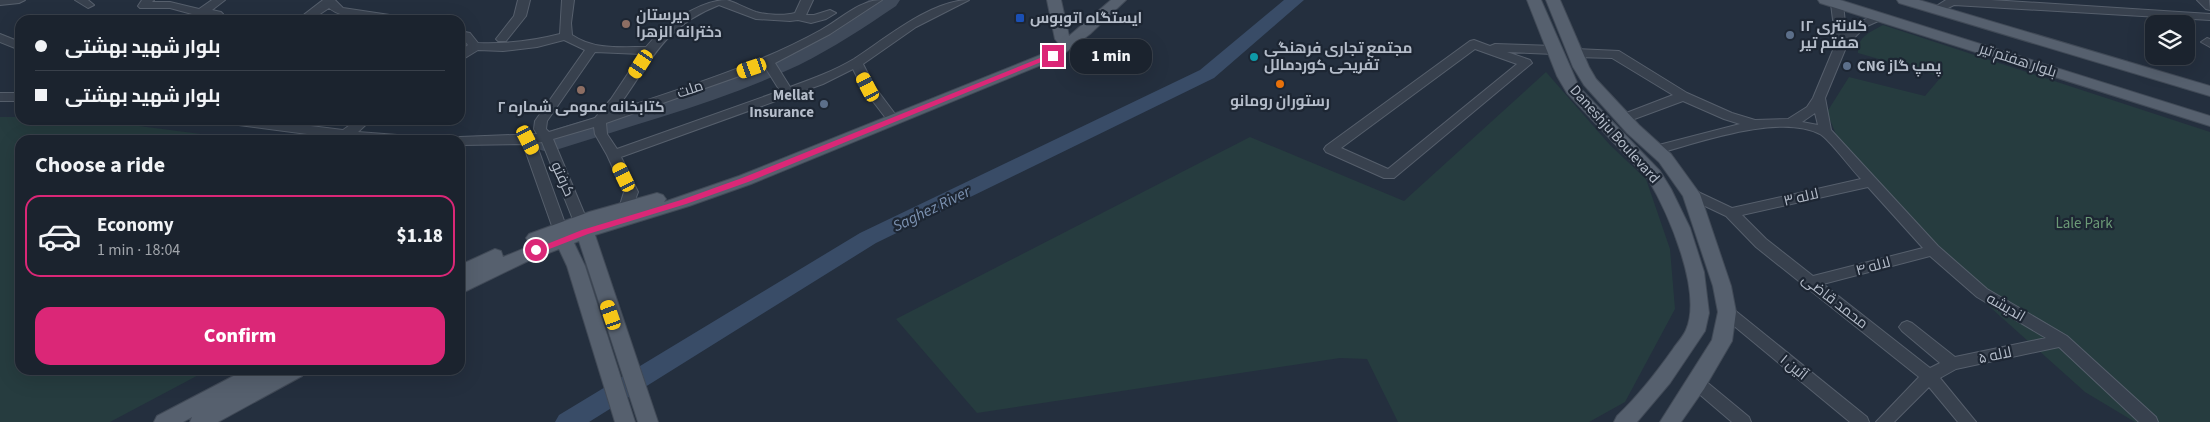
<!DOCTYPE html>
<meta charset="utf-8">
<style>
:root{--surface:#1b232e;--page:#282f3a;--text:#f1f3f6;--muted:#a0a4aa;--line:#39404a;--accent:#db2777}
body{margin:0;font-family:"Source Sans 3",Cairo,sans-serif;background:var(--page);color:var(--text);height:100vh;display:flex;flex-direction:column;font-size:19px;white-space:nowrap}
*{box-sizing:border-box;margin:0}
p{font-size:16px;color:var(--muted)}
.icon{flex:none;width:28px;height:28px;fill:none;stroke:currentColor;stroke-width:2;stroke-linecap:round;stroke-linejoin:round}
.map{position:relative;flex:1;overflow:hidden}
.details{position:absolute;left:15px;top:135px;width:450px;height:240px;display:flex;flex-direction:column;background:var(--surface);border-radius:15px;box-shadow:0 5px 20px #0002,0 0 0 1px var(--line)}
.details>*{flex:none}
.hud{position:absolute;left:15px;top:15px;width:450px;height:110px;border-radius:15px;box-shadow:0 5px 20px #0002,0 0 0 1px var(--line);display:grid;align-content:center;height:110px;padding:0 20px;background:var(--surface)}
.buttons{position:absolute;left:2145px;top:15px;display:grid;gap:10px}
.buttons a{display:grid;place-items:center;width:50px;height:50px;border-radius:10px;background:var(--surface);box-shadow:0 5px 20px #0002,0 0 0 1px var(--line);font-size:25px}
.end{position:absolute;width:22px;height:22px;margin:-11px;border:6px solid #db2777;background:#fff;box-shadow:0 0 0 2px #fff}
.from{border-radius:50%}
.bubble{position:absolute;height:35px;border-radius:15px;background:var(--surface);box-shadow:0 5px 20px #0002,0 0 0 1px var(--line);font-size:16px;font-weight:800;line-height:35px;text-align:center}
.car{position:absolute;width:15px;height:30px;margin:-15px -8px;border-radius:6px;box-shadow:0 0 4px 1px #0007;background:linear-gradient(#f5c518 24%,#345 0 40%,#f5c518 0 76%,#345 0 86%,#f5c518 0)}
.hud b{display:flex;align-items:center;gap:18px;height:48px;font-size:19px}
.hud b+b{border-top:1px solid var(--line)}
.hud i{width:12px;height:12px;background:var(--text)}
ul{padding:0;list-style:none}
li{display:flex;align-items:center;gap:15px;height:82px;margin:0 10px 8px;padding:0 10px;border:2px solid transparent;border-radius:15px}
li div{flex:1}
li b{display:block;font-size:19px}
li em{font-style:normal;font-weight:800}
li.active{border-color:var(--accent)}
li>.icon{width:45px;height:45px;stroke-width:1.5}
h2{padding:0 20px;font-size:22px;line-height:60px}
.cta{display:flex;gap:10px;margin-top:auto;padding:10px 20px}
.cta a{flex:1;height:58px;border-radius:15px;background:var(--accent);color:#fff;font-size:20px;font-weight:800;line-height:58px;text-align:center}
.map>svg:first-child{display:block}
.green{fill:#263c3f}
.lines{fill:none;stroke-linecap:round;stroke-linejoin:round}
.river{fill:#394c67;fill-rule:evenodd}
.taxiway{fill:#3f4a5a;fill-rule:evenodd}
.minor-casing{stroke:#565f6c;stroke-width:2}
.major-casing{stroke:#414a57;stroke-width:2}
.minor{fill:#38414e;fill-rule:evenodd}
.major{fill:#56606e;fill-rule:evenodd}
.route{fill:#db2777}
.transit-dot{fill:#1a4fb4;stroke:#1d2633;stroke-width:2}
.education-dot{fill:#8d6e63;stroke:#1d2633;stroke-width:2}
.service-dot{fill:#5c6f8a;stroke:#1d2633;stroke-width:2}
.culture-dot{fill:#0f9aa8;stroke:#1d2633;stroke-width:2}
.food-dot{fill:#e8710a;stroke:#1d2633;stroke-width:2}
.labels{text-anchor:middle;stroke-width:4.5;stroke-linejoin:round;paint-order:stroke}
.poi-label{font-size:15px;font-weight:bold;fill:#b4bcc9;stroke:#1d2633;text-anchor:start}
.street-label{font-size:15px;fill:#b4bcc9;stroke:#1d2633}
.park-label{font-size:15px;fill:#6b9a76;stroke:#1d2633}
.water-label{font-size:16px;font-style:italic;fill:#7c92b1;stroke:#1d2633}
</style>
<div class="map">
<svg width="2210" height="422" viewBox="0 0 2210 422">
<rect width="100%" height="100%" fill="#242f3e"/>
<path class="green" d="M1883,25l327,107v290h-75l-50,-30 -104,-93 -144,-162 -10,-25 22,-35 76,19 16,-19 -83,-24c-1,-16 12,-21 25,-28z
M1546,72l64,73 36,34 24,70 5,60 -50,93 -36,20h-191l-31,-63 -27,-1 -363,55 -81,-94 354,-182 154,64z
M0,117h20v3h73l154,20h-227v230h188l-98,52h-110z"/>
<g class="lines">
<path class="river" d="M1284,0h20l-90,78 -338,165 -287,179h-34l4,-7 301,-182 340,-163z"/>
<path class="taxiway" d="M869,0h31l-4,6c-31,21 -63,42 -97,59 -76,36 -160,58 -240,84l-11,3 -11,-3 -4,-7 4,-7c81,-26 166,-47 243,-83 31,-14 60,-33 89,-52z"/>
<g class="minor-casing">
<path id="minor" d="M0,0h25l-6,3 -19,2z
M75,0h13l6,5 -6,3z
M142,0h12l-2,2h18l29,7 13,-9h13l-13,10 9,2 2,2 -2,2 -18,1 -5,3h-13l7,-6 -22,-6h-30l-2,-2z
M323,0h12l8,8 60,9 6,3c-23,0 -62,2 -80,-12l-18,12h-14z
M518,0h12l-4,16 -20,25h-8l-2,-2 18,-23z
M562,0h12l-3,23 1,12c22,15 48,12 74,12 16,-20 53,-47 81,-47 10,3 20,9 29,12 11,3 29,4 39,1l6,-13h12l-7,15h8l16,-5 6,3 -10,6 -15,4 -13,-3 -8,1 -34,-2 -37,-14c-59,23 -69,60 -104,106 70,-24 141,-45 206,-81 20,-11 38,-30 61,-30l-52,34 -55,29 15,24c22,-8 44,-16 64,-28 31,-20 77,-59 115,-59l-53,27 -53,37 11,22 21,28 -2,3h-8l-23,-30 -9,-18 -30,15 -202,73 17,35 -6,16h-10l-2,-3 4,-13 -17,-37 -12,-21 -1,-7 -41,12 39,93 -2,3h-10l-2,-3 -36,-90 -6,1 35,97 -2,4h-10l-2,-4 -34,-96 -63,1v-5h-6l6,-3 77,-3 -3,-5 1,-8 50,-71 -21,-10 -27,7 -34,4 -25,-1 -18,11v-10l8,-6 -5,-6h-3v-8l10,2 8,10c29,1 55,-2 82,-9zM595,52l46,2 -30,45 -16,19 -46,14 -3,-3 1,-8zM765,67l15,24 -163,58 -10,-15 -1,-11z
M1946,0h45l219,14v6l-256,-15 -14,7h-8l-2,-2z
M2197,0h12l1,10 -4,-1z
M1837,1l6,3 3,28c11,-9 21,-15 35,-18l6,3 -22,10 -18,18 -22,53 6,32 107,116 49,43 80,47 89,81 2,5h-19l-80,-75 -103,22 -16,9 36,44h-18l-29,-35 -35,35h-18l43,-45 -163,-130 -30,-31 -40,-19 -2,-3 2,-3h10l36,17 129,-29c-9,-9 -32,-40 -41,-45 -41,-21 -122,9 -164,20l-5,-1 -2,-3 2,-3 89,-23 -16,-5 -41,-18 -54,20h-8l-2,-3 2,-3 52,-20 -61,-37 -36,-1 -6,-4 6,-4 43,2 68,42 45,20 23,7 33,-1 19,-12 6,-9 23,-55 -5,-39zM1815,113l3,12 -16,-3zM1868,187l55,61 -110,28 -47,-37 -24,-24zM1930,256l47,41 69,41 -91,19 -43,-34 -5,-2 -5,2 -3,4 3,4 38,32 -10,5 -107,-84z
M0,34l20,8v8l-20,-8z
M2207,38l3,1v8l-9,-5z
M1474,40l16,6 5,-2 59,2 6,4 -6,4 -47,-2 23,8 2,3 -138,115h-10l-58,-26 -2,-3 2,-3 144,-105zM1475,49l42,15 -129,105 -47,-21z
M0,93h20v8h-20z
M225,120h37l81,10 14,-10h14l-13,12 52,4 6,4 -71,-1 -114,-15z
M1727,306l5,2 135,109 2,5h-19l-128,-106 -2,-4 2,-4z
M1697,377l6,2 46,38 2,5h-19l-41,-35 -2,-4 2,-4z"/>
</g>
<g class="major-casing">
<path id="major" d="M1047,0h14l8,36 42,-36h15l-36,34 -32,24 -307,126 -62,22 -94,29 63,187h-20l-59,-181 -5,2 11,23 50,156h-20l-48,-156 -8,-17 -31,12 -68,33v-29l35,-16 6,2 2,6 32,-13 -6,-2 -3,-4 3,-4 60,-22 68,-19 6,2 3,4 -2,3 75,-26 309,-124 11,-8 -4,-5z
M1527,0h14l38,87 81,84 11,18 19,39 14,44 5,41 -4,18 -35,52 -33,39h-23l3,-6c21,-20 39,-43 56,-67 4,-6 10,-12 13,-19 17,-38 -18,-118 -38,-151l-81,-86 -10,-17z
M1546,0h14l29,67 7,12 43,46 32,29 29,40 31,92 5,26 -4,29 -28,48 -23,33h-21l52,-82 6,-28 -5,-26 -30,-90 -24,-34 -32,-29 -43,-48 -11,-18z
M1818,0h22l370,116v10l-390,-123z
M1897,0h22l291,86v10l-311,-93z
M245,370h28l-2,4 7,-4h27l-3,6 -84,46h-28l2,-5 -9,5h-29l3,-6z"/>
</g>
<use href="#minor" class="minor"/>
<use href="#major" class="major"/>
</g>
<path class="route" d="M1050,54l6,2 -308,126 -62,22 -98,30 -49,19h-6l-1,-3 50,-20 99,-30 61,-22z"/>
<rect class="transit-dot" x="1015" y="13" width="10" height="10" rx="2.5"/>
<g class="education-dot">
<circle cx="626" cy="24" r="5"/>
<circle cx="581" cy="90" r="5"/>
</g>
<g class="service-dot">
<circle cx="1790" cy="35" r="5"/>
<circle cx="1847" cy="66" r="5"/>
<circle cx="824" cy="104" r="5"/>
</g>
<circle class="culture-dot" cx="1254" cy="57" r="5"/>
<circle class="food-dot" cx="1280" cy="84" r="5"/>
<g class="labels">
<g class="poi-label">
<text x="636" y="20">دیرستان<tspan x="636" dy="17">دخترانه الزهرا</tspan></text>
<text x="1030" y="23">ایستگاه اتوبوس</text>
<text x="1800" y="31">کلانتری ۱۲<tspan x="1800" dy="17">هفتم تیر</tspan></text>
<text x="1264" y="53">مجتمع تجاری فرهنگی<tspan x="1264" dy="17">تفریحی کوردمالل</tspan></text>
<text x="1857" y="71">CNG پمپ گاز</text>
<text x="814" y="100" text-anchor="end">Mellat<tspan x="814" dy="17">Insurance</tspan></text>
<text x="1280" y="106" text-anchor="middle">رستوران رومانو</text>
<text x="581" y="112" text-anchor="middle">کتابخانه عمومی شماره ۲</text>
</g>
<g class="street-label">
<text transform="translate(2018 60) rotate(18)" y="5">بلوار هفتم تیر</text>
<text transform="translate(690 89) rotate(-19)" y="5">ملت</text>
<text transform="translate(1615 134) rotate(48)" y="5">Daneshju Boulevard</text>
<text transform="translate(563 179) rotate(66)" y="5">کرفتو</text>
<text transform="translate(1801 197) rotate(-13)" y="5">لاله ۳</text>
<text transform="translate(1873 266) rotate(-15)" y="5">لاله ۴</text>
<text transform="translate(1835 301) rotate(38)" y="5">محمد قاضی</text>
<text transform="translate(2006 307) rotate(30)" y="5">اندیشه</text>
<text transform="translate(1995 355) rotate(-12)" y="5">لاله ۵</text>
<text transform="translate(1794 367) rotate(39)" y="5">آئین ۱</text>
</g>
<g class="park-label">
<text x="2084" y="228">Lale Park</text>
</g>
<g class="water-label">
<text transform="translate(931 208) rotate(-26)" y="6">Saghez River</text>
</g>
</g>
</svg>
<div class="buttons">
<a><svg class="icon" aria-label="layers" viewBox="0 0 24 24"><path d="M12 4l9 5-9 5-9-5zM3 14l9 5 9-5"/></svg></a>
</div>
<i class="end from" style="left:536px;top:250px"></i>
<i class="end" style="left:1053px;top:56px"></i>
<div class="bubble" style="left:1070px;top:39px;width:82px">1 min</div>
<i class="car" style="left:641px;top:64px;rotate:213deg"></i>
<i class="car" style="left:752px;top:68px;rotate:251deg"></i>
<i class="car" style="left:868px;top:87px;rotate:332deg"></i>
<i class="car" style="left:528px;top:140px;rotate:153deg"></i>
<i class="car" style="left:624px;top:177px;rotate:334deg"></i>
<i class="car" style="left:611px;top:315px;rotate:341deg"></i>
<div class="hud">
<b><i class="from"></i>بلوار شهید بهشتی</b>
<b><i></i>بلوار شهید بهشتی</b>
</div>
<section class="details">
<h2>Choose a ride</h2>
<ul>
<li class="active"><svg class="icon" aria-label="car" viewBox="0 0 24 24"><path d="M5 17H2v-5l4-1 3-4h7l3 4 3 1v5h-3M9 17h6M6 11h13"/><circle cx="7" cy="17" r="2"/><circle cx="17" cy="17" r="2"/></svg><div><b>Economy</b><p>1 min · 18:04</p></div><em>$1.18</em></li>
</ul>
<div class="cta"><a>Confirm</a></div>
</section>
</div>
